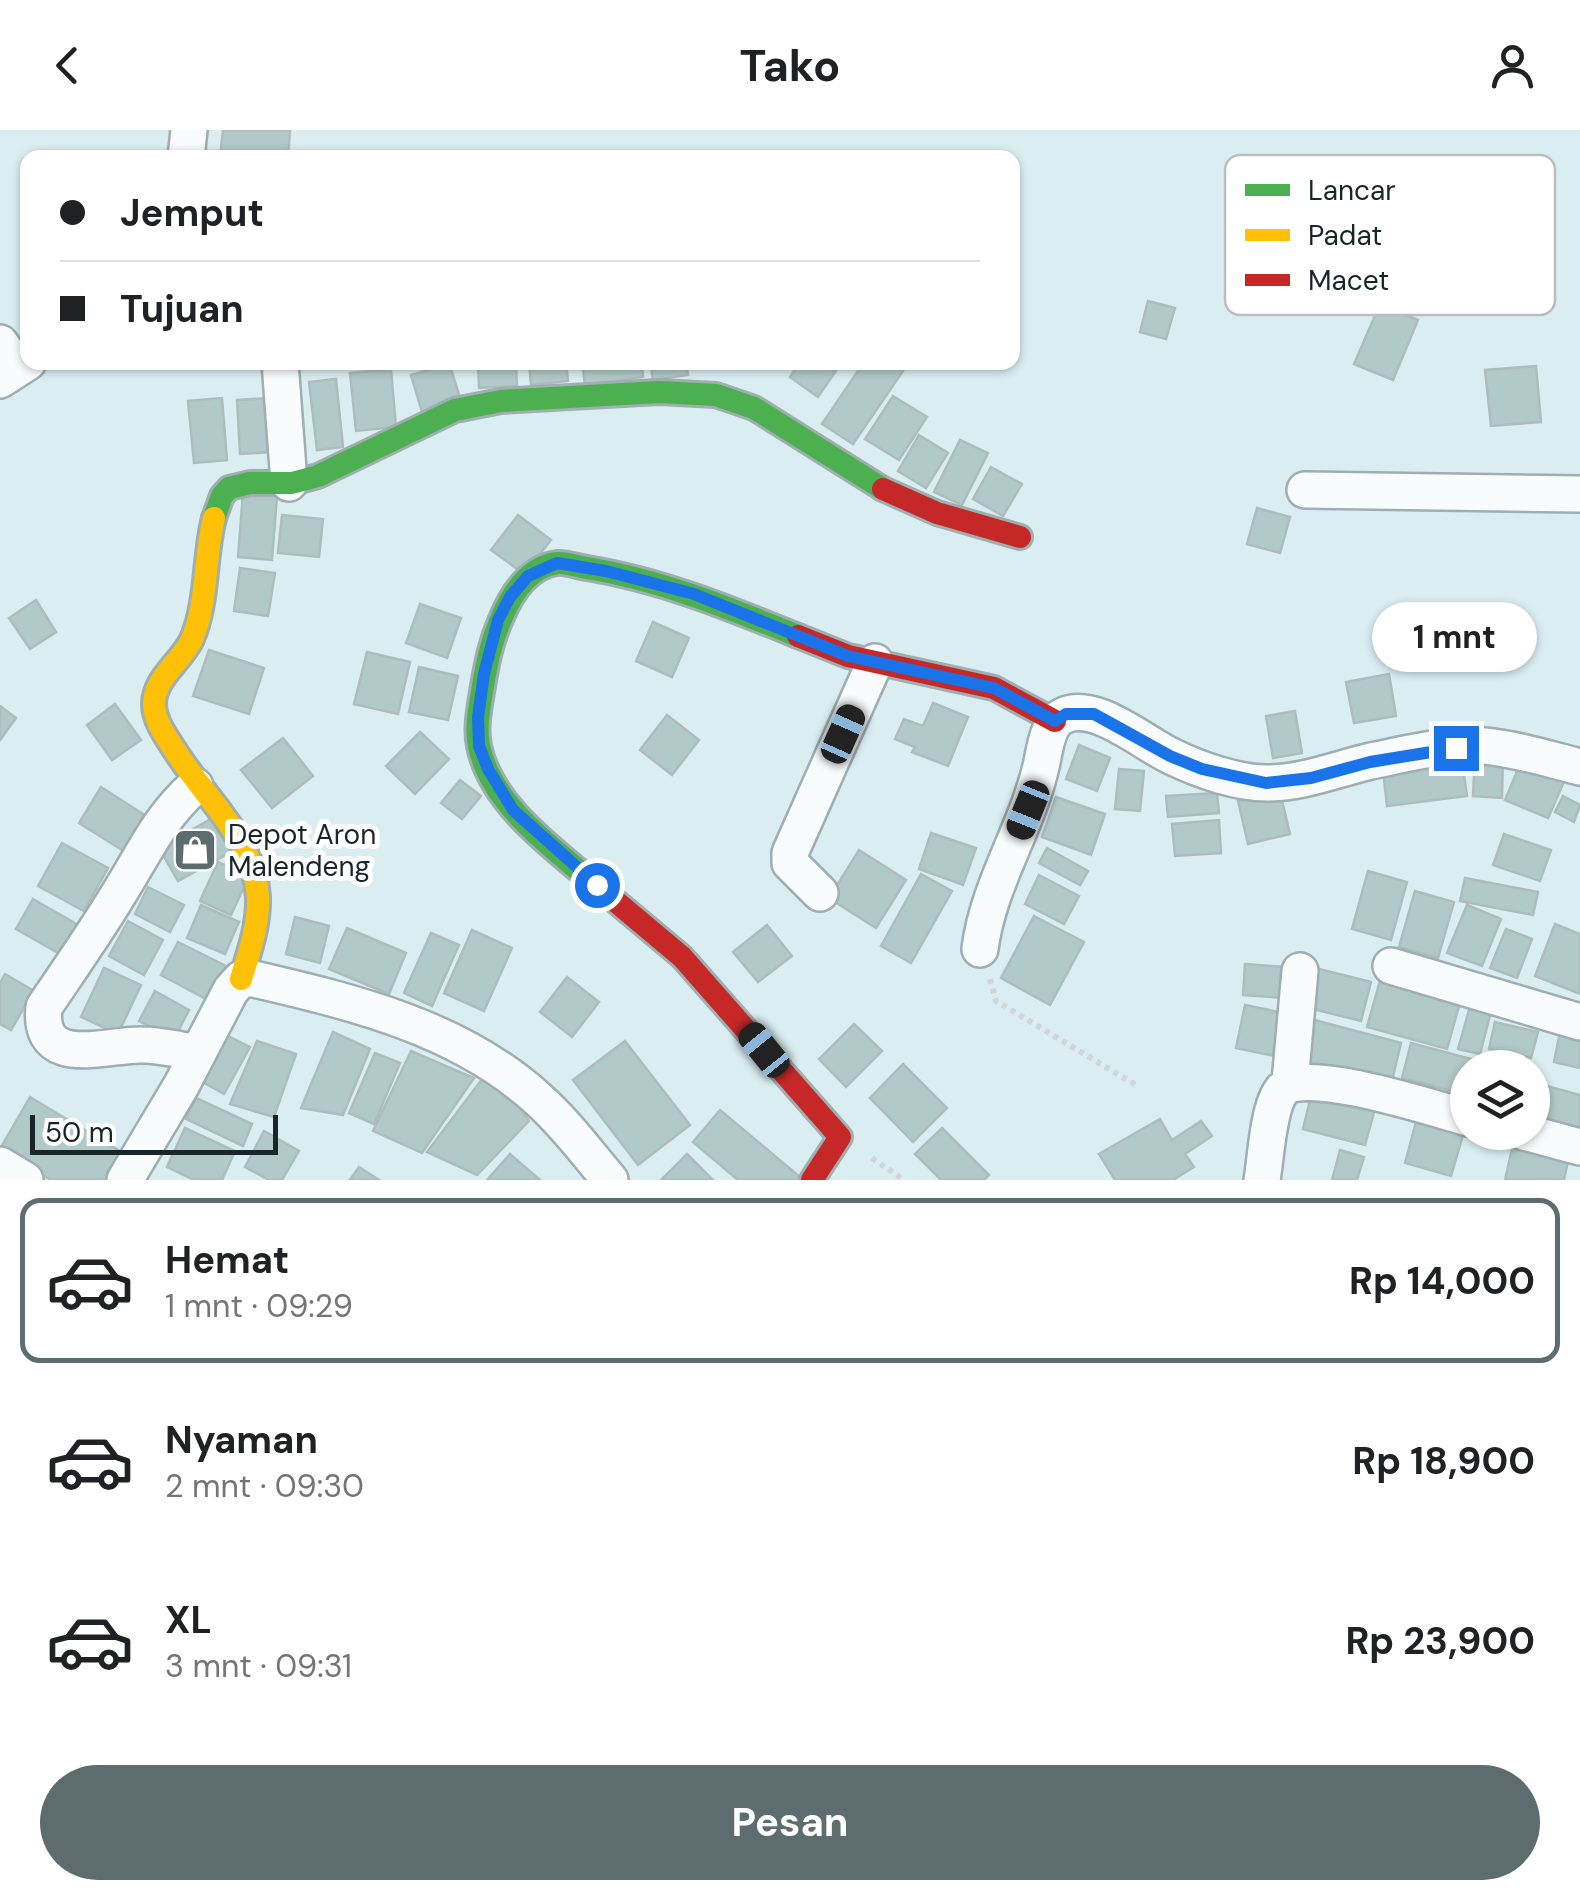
<!DOCTYPE html>
<html lang="id">
<meta charset="utf-8">
<style>
:root{--surface:#fff;--page:#f6f6f6;--text:#202124;--muted:#757577;--line:#e0e0e0;--accent:#5c6c6f}
body{margin:0;font-family:"DM Sans",sans-serif;background:var(--page);color:var(--text);height:100vh;display:flex;flex-direction:column;font-size:38px;white-space:nowrap}
*{box-sizing:border-box;margin:0}
p{font-size:32px;color:var(--muted)}
.icon{flex:none;width:55px;height:55px;fill:none;stroke:currentColor;stroke-width:2;stroke-linecap:round;stroke-linejoin:round}
.map{position:relative;height:1050px;overflow:hidden}
.side{display:flex;flex-direction:column;background:var(--surface);flex:1}
.side>*{flex:none}
.guide{position:absolute;left:20px;top:20px;width:1000px;height:220px;border-radius:20px;box-shadow:0 2px 8px #0004;display:grid;align-content:center;height:220px;padding:0 40px;background:var(--surface)}
.controls{position:absolute;left:1450px;top:920px;display:grid;gap:20px}
.controls a{display:grid;place-items:center;width:100px;height:100px;border-radius:50%;background:var(--surface);box-shadow:0 2px 8px #0004;font-size:50px}
.scale{position:absolute;left:30px;bottom:25px;width:248px;box-sizing:border-box;padding-left:10px;border:5px solid #182629;border-top:0;font-size:28px;line-height:35px;white-space:nowrap;color:#182629;-webkit-text-stroke:8px #fff;paint-order:stroke}
.end{position:absolute;width:45px;height:45px;margin:-22px;border:12px solid #1a73e8;background:#fff;box-shadow:0 0 0 5px #fff}
.from{border-radius:50%}
.bubble{position:absolute;height:70px;border-radius:35px;background:var(--surface);box-shadow:0 2px 8px #0004;font-size:32px;font-weight:700;line-height:70px;text-align:center}
.car{position:absolute;width:30px;height:60px;margin:-30px -15px;border-radius:12px;box-shadow:0 0 8px 2px #0007;background:linear-gradient(#222 24%,#8ab4d8 0 40%,#222 0 76%,#8ab4d8 0 86%,#222 0)}
.guide b{display:flex;align-items:center;gap:35px;height:95px;font-size:38px}
.guide b+b{border-top:2px solid var(--line)}
.guide i{width:25px;height:25px;background:var(--text)}
ul{padding:18px 0 0;list-style:none}
li{display:flex;align-items:center;gap:30px;height:165px;margin:0 20px 15px;padding:0 20px;border:5px solid transparent;border-radius:20px}
li div{flex:1}
li b{display:block;font-size:38px}
li em{font-style:normal;font-weight:700}
li.on{border-color:var(--accent)}
li>.icon{width:90px;height:90px;stroke-width:1.5}
.cta{display:flex;gap:20px;margin-top:auto;padding:20px 40px}
.cta a{flex:1;height:115px;border-radius:60px;background:var(--accent);color:#fff;font-size:40px;font-weight:700;line-height:115px;text-align:center}
header{display:flex;justify-content:space-between;align-items:center;height:130px;padding:0 40px;background:var(--surface);font-size:45px;font-weight:700}
.map>svg:first-child{display:block}
.building{fill:#b1c9c8;stroke:#adbdbd;stroke-width:2.5}
.lines{fill:none;stroke-linecap:round;stroke-linejoin:round}
.street-casing{stroke:#9eaeb1;stroke-width:40}
.fast-casing{stroke:#9eaeb1;stroke-width:28}
.slow-casing{stroke:#9eaeb1;stroke-width:28}
.jam-casing{stroke:#9eaeb1;stroke-width:28}
.path{stroke:#d1d7d8;stroke-width:6;stroke-dasharray:5 5;stroke-linecap:butt}
.street{stroke:#f9fcfd;stroke-width:35}
.fast{stroke:#4caf50;stroke-width:22}
.slow{stroke:#ffc107;stroke-width:22}
.jam{stroke:#c62828;stroke-width:22}
.route{stroke:#1a73e8;stroke-width:12}
.labels{text-anchor:middle;stroke-width:10;stroke-linejoin:round;paint-order:stroke}
.poi-label{font-size:28px;fill:#182629;stroke:#fff;text-anchor:start}
.key{fill:#fff;stroke:#babebf;stroke-width:2.5}
.key-label{font-size:28px;fill:#182629}
</style>
<header><svg class="icon" aria-label="back" viewBox="0 0 24 24"><path d="M15 5l-7 7 7 7"/></svg>Tako<svg class="icon" aria-label="person" viewBox="0 0 24 24"><circle cx="12" cy="8" r="4"/><path d="M4 21q1-7 8-7t8 7"/></svg></header>
<div class="map">
<svg width="1580" height="1050" viewBox="0 0 1580 1050">
<rect width="100%" height="100%" fill="#daeef2"/>
<path class="building" d="M223,0h67l-2,28h-68z
M1148,171l27,7 -9,31 -26,-7z
M1380,174l38,16 -25,60 -39,-16z
M478,232h38l1,24 -38,2z
M529,232h37l2,19 -37,4z
M582,232h60l1,15 -58,8z
M650,232h36l2,13 -35,5z
M800,232h42l-24,35 -28,-20z
M864,232h26l13,9 -50,73 -31,-20z
M449,233l12,38 -39,11 -11,-37z
M1536,236l5,56 -50,4 -6,-56z
M391,239l5,58 -40,4 -6,-58z
M336,249l7,68 -26,3 -8,-68z
M893,266l34,21 -28,43 -34,-21z
M222,268l5,62 -33,3 -6,-62z
M268,268l4,54 -32,2 -3,-54z
M919,305l29,18 -22,35 -28,-17z
M960,310l28,13 -26,52 -28,-13z
M991,337l31,17 -19,32 -30,-17z
M243,363l34,3 -5,64 -34,-3z
M1257,378l33,9 -10,36 -33,-9z
M282,385l41,4 -4,38 -41,-4z
M518,385l33,25 -27,34 -33,-24z
M240,438l35,5 -7,43 -34,-5z
M36,470l20,32 -26,17 -21,-31z
M420,474l41,14 -14,40 -41,-15z
M653,492l36,16 -17,39 -36,-16z
M209,520l55,18 -15,46 -56,-18z
M367,522l43,10 -12,52 -44,-10z
M419,537l39,9 -10,44 -39,-8z
M1389,544l7,42 -42,7 -8,-41z
M933,573l35,14 -20,49 -36,-14 3,-5 -20,-8 9,-20 19,7z
M115,574l26,36 -29,20 -25,-35z
M0,576l16,12 -16,22z
M1295,581l7,42 -29,5 -7,-42z
M667,585l32,25 -27,35 -32,-25z
M420,602l29,27 -34,35 -29,-28z
M283,608l30,38 -41,32 -31,-38z
M1079,615l31,13 -13,33 -31,-12z
M1475,624l28,2 -1,42 -29,-2z
M1523,627l44,18 -19,43 -43,-18z
M1462,631l5,35 -80,10 -4,-36z
M1119,639l25,2 -4,40 -25,-2z
M460,650l21,16 -19,23 -21,-16z
M101,657l48,31 -22,35 -48,-30z
M1280,662l10,42 -42,10 -10,-43z
M1217,663l2,20 -51,4 -2,-21z
M1563,666l17,9 -6,17 -19,-10z
M1056,667l49,17 -14,41 -49,-18z
M211,689l20,33 -53,29 -19,-33z
M1219,690l2,33 -46,3 -3,-32z
M931,703l45,15 -13,37 -44,-16z
M1504,704l47,16 -11,31 -47,-16z
M62,713l46,25 -24,43 -46,-25z
M1047,718l41,23 -8,14 -41,-22z
M859,720l47,30 -30,48 -47,-30z
M218,732l31,14 -18,39 -31,-14z
M1368,741l39,11 -16,58 -39,-11z
M921,744l31,17 -41,72 -30,-17z
M1039,745l40,21 -15,28 -39,-20z
M1465,748l73,14 -5,23 -73,-14z
M148,757l36,18 -14,27 -35,-18z
M1415,761l39,11 -16,56 -39,-11z
M33,769l52,30 -16,30 -53,-30z
M201,775l38,17 -14,32 -38,-16z
M1467,775l34,14 -19,47 -35,-13z
M1034,786l50,26 -34,63 -49,-27z
M295,787l34,9 -9,37 -34,-9z
M128,791l35,19 -19,35 -35,-19z
M1555,794l25,10v60l-45,-18z
M767,795l25,31 -34,26 -25,-30z
M347,798l59,25 -17,41 -60,-25z
M1506,799l26,10 -15,39 -27,-10z
M472,800l40,18 -28,63 -40,-18z
M431,803l28,12 -27,61 -28,-13z
M178,812l48,24 -18,34 -47,-25z
M1245,834l42,3 -1,31 -43,-3z
M104,838l37,17 -23,49 -37,-17z
M1319,839l52,13 -10,39 -52,-13z
M5,844l29,17 -23,39 -11,-6v-41z
M567,847l32,25 -27,35 -32,-25z
M1381,847l80,22 -14,50 -80,-22z
M155,861l34,19 -15,29 -35,-18z
M1471,873l21,5 -12,46 -22,-5z
M1245,875l48,10 -9,43 -48,-10z
M1307,888l94,25 -10,42 -95,-26z
M1495,892l43,10 -7,26 -42,-9z
M854,894l28,27 -36,36 -27,-28z
M333,902l37,17 -27,66 -42,-7z
M1560,902l20,4v32l-26,-6z
M226,905l24,12 -26,47 -23,-13z
M257,911l39,13 -22,63 -44,-13z
M625,911l65,84 -52,40 -65,-85z
M1411,913l67,18 -2,7h-8v27l-66,-17z
M411,921l63,27 -52,75 -49,-22z
M375,923l25,10 -26,61 -25,-11z
M903,934l44,44 -34,34 -43,-44z
M482,949l28,15 19,27 -52,54 -50,-23z
M1532,952l48,13v34l-48,-9z
M1312,962l63,17 -10,36 -62,-16z
M30,967l98,59 -15,24h-62l-51,-31z
M196,968l56,26 -9,22 -57,-27z
M720,980l80,67 -3,3h-59l-45,-38z
M1160,989l12,21 29,-19 11,15 -27,18 9,13 -21,13h-58l-16,-26z
M1416,992l47,13 -12,41 -46,-13z
M185,998l50,23 -13,29h-28l-27,-13z
M942,998l47,47 -5,5h-43l-26,-26z
M264,1001l35,20 -17,29h-13l-24,-13z
M1512,1019l56,12 -4,19h-59z
M1340,1020l24,7 -7,23h-25z
M510,1024l30,26h-53z
M687,1024l26,26h-52z
M359,1037l20,13h-29z"/>
<g class="lines">
<g class="street-casing">
<path id="street" d="M186,28l3,-28
M0,213l18,25
M280,232l9,121
M0,250l28,-18
M1305,360l275,4
M195,656c-37,33 -51,68 -77,109 -23,38 -49,75 -74,112 -7,64 63,37 98,38 19,0 38,5 56,8
M820,763l-30,-30v-10l85,-191
M980,819c8,-65 48,-122 62,-187 3,-15 6,-39 21,-46 32,-16 81,28 110,41 27,13 64,26 94,26 36,0 70,-14 104,-22 35,-7 77,-18 113,-15 33,3 64,13 96,21
M1391,836l189,56
M1290,952l10,-111
M1524,1002l56,15
M0,1035l25,15
M125,1050l56,-94 50,-96 10,-11h13c99,23 207,49 285,121 26,23 48,53 71,80
M1262,1050c4,-23 6,-73 20,-90 20,-25 154,19 186,28"/>
</g>
<g class="fast-casing">
<path id="fast" d="M214,388l8,-22 7,-8 21,-5h42l26,-7 137,-66 46,-9 158,-9 57,3 38,13 129,81
M595,754c-42,-36 -104,-79 -116,-138 -4,-19 1,-41 4,-60 4,-24 8,-44 18,-67 10,-24 27,-52 56,-56 9,-1 22,4 30,5 74,12 142,40 211,68"/>
</g>
<g class="slow-casing">
<path id="slow" d="M214,388c-10,39 -6,84 -22,121 -10,22 -38,39 -38,65 0,17 13,34 22,48 29,46 79,88 82,145 1,28 -9,56 -17,82"/>
</g>
<g class="jam-casing">
<path id="jam" d="M883,359l54,24 83,24
M798,506l50,20 146,32 61,33
M595,754l87,73 158,180 -28,43"/>
</g>
<path class="path" d="M990,849l6,22 143,86
M872,1028l32,22"/>
<use href="#street" class="street"/>
<use href="#fast" class="fast"/>
<use href="#slow" class="slow"/>
<use href="#jam" class="jam"/>
</g>
<g class="lines">
<path class="route" d="M597,755l-84,-75 -25,-41 -9,-23 -1,-29 6,-43 14,-54 12,-23 18,-21 29,-13 49,8 88,23 154,62 146,32 61,33 11,-7h28l76,42 32,13 64,14 45,-5 59,-16 86,-14"/>
</g>
<defs>
<g id="shop-square" transform="scale(2.25)"><rect x="-9" y="-9" width="18" height="18" rx="4" fill="#5c6c6f" stroke="#fff"/><path d="M-5-2.5h2.3a2.7 3.5 0 0 1 5.4 0H5L5.5 6h-11ZM-1.5-2.5h3a1.5 2.3 0 0 0-3 0Z" fill="#fff"/></g>
</defs>
<g fill-rule="evenodd">
<use href="#shop-square" x="195" y="720"/>
</g>
<g class="labels">
<g class="poi-label">
<text x="228" y="714">Depot Aron<tspan x="228" dy="32">Malendeng</tspan></text>
</g>
</g>
<rect x="1225" y="25" width="330" height="160" rx="15" class="key"/>
<rect x="1245" y="54" width="45" height="12" fill="#4caf50"/>
<rect x="1245" y="99" width="45" height="12" fill="#ffc107"/>
<rect x="1245" y="144" width="45" height="12" fill="#c62828"/>
<g class="key-label">
<text x="1308" y="70">Lancar</text>
<text x="1308" y="115">Padat</text>
<text x="1308" y="160">Macet</text>
</g>
</svg>
<div class="controls">
<a><svg class="icon" aria-label="layers" viewBox="0 0 24 24"><path d="M12 4l9 5-9 5-9-5zM3 14l9 5 9-5"/></svg></a>
</div>
<div class="scale">50 m</div>
<i class="end from" style="left:597px;top:755px"></i>
<i class="end" style="left:1456px;top:618px"></i>
<div class="bubble" style="left:1372px;top:472px;width:165px">1 mnt</div>
<i class="car" style="left:843px;top:604px;rotate:24deg"></i>
<i class="car" style="left:1028px;top:680px;rotate:202deg"></i>
<i class="car" style="left:764px;top:920px;rotate:321deg"></i>
<div class="guide">
<b><i class="from"></i>Jemput</b>
<b><i></i>Tujuan</b>
</div>
</div>
<section class="side">
<ul>
<li class="on"><svg class="icon" aria-label="car" viewBox="0 0 24 24"><path d="M5 17H2v-5l4-1 3-4h7l3 4 3 1v5h-3M9 17h6M6 11h13"/><circle cx="7" cy="17" r="2"/><circle cx="17" cy="17" r="2"/></svg><div><b>Hemat</b><p>1 mnt · 09:29</p></div><em>Rp 14,000</em></li>
<li><svg class="icon" aria-label="car" viewBox="0 0 24 24"><path d="M5 17H2v-5l4-1 3-4h7l3 4 3 1v5h-3M9 17h6M6 11h13"/><circle cx="7" cy="17" r="2"/><circle cx="17" cy="17" r="2"/></svg><div><b>Nyaman</b><p>2 mnt · 09:30</p></div><em>Rp 18,900</em></li>
<li><svg class="icon" aria-label="car" viewBox="0 0 24 24"><path d="M5 17H2v-5l4-1 3-4h7l3 4 3 1v5h-3M9 17h6M6 11h13"/><circle cx="7" cy="17" r="2"/><circle cx="17" cy="17" r="2"/></svg><div><b>XL</b><p>3 mnt · 09:31</p></div><em>Rp 23,900</em></li>
</ul>
<div class="cta"><a>Pesan</a></div>
</section>
